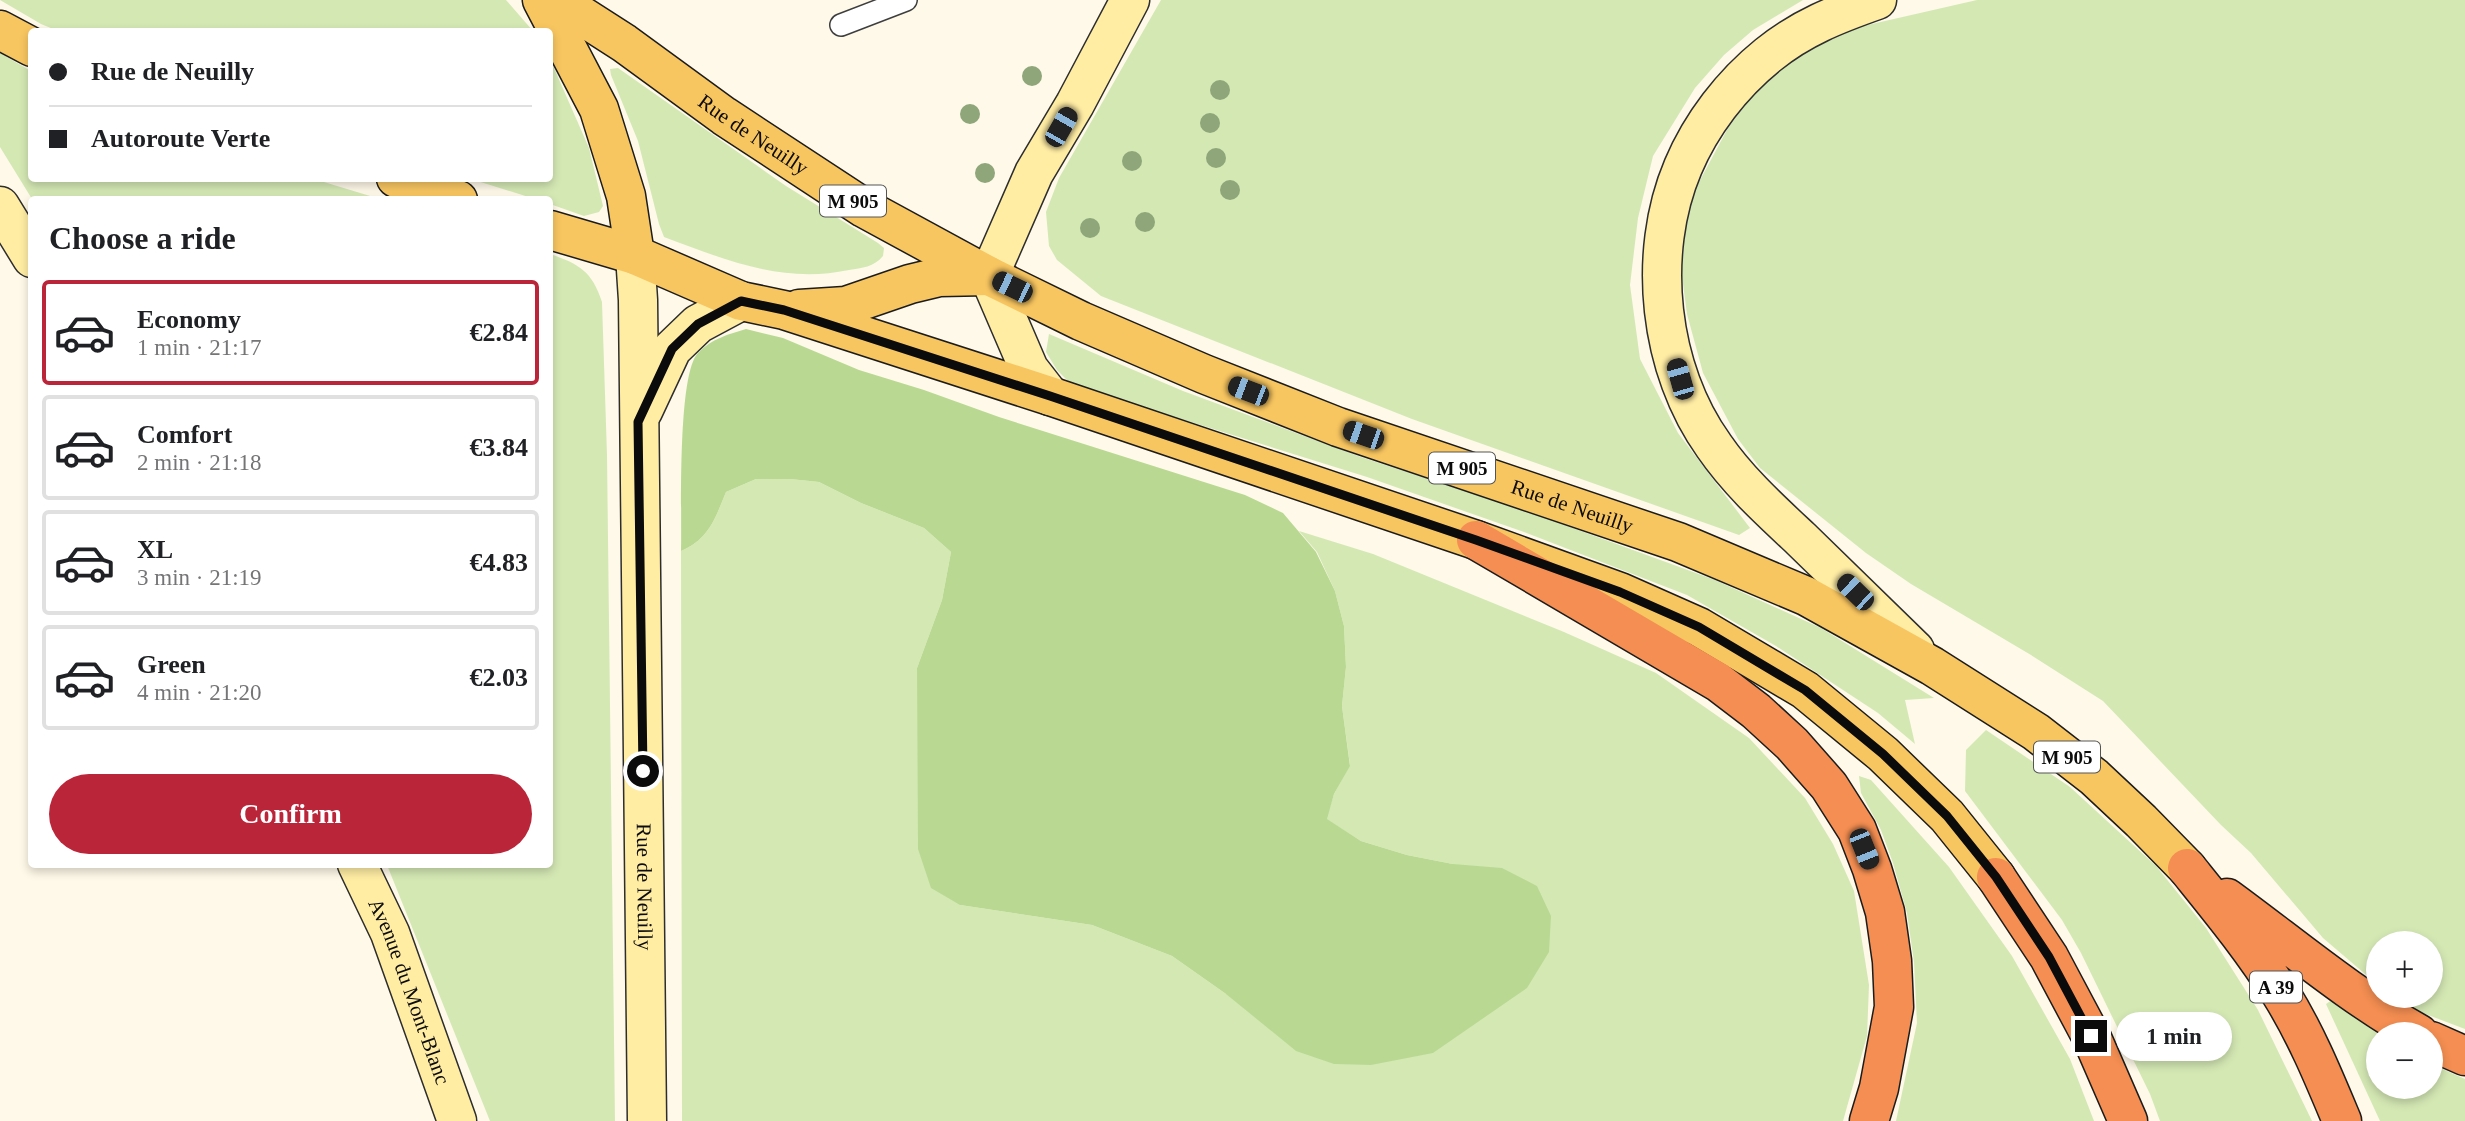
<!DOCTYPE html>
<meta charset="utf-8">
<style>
:root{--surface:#fff;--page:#f6f6f6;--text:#202124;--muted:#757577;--line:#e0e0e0;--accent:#ba2539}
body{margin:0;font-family:"Times New Roman",serif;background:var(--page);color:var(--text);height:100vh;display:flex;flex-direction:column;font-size:26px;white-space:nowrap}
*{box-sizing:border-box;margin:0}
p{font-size:23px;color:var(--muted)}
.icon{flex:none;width:38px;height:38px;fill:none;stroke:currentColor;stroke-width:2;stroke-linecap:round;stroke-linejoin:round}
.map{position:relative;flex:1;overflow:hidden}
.panel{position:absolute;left:28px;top:196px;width:525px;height:672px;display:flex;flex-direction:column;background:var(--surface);border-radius:7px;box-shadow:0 4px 10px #0003}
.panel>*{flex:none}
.hud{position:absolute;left:28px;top:28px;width:525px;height:154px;border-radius:7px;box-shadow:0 4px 10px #0003;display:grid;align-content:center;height:154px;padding:0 21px;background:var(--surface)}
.tools{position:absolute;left:2366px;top:931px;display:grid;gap:14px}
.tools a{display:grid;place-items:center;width:77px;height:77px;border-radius:50%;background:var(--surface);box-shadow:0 4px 10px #0003;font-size:35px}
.end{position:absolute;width:32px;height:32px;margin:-16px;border:9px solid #0b0b0b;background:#fff;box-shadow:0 0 0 4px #fff}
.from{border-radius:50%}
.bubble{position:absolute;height:49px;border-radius:24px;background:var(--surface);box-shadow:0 4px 10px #0003;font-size:23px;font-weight:700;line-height:49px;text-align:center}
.car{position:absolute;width:21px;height:42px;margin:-21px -10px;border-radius:9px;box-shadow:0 0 5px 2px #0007;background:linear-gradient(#222 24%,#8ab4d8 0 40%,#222 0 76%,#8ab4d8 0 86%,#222 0)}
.hud b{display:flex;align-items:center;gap:24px;height:66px;font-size:26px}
.hud b+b{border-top:2px solid var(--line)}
.hud i{width:18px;height:18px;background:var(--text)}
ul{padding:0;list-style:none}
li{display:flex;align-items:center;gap:21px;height:105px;margin:0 14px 10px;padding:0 7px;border:4px solid var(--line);border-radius:7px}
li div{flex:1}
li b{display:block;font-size:26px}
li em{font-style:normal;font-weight:700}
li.on{border-color:var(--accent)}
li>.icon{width:63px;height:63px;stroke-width:1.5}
h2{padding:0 21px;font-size:32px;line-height:84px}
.cta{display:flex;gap:14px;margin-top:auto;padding:14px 21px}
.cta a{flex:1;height:80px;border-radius:42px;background:var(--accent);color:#fff;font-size:28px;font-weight:700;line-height:80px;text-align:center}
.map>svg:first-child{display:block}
.green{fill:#d4e8b4}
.forest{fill:#b9d993}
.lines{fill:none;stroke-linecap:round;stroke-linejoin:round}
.lane-casing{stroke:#3e3e3e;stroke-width:24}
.secondary-casing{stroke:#2d2d2d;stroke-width:41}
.primary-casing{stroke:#1c1c1c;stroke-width:41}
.highway-casing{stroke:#1c1c1c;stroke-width:41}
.lane{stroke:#fff;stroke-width:21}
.secondary{stroke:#ffeda4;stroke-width:38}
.primary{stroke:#f8c660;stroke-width:38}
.highway{stroke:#f48e52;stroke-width:38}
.tree{fill:#8ea679}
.route{stroke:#0b0b0b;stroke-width:9}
.labels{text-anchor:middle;stroke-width:7;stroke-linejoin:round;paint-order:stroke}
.shield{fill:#fff;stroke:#545454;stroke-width:2}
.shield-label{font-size:19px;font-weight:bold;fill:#0b0b0b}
.street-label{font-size:21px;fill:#0b0b0b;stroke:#fff}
</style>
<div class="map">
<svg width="2465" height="1121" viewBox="0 0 2465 1121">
<rect width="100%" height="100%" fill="#fff9e9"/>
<path class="green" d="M0,0h506l27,31h-475l-17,-7z
M1161,0h642l-50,30 -29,25 -29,33 -42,68 -15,62 -8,67 10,74 38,74 72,95 -11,7 -327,-116 -311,-123 -44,-36 -8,-14 -3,-34 13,-34z
M1977,0h488v1029l-50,-19 -24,-14h40v-53h-53v42l-55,-47 -72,-85 -30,-28 -118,-124 -72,-46 -120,-71 -45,-31 -106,-85 -22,-29 -35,-66 -16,-59 -7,-53 11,-64 37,-69 29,-39 37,-32 56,-28z
M0,53l31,18 1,107 282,1 66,20h-348l-32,-52z
M550,59l39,89 14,58 -4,6 -15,4 -34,-12v-4l-15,-1 -64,-20 79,-1z
M618,68l168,118 92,57 6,5 -1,8c-9,11 -21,12 -34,14 -67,14 -123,-10 -185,-33l-5,-13 -21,-83 -27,-66 -1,-6z
M550,254c29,10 42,17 52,48l5,153 8,666h-125l-103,-256 163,-1z
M1049,334l134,57 178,66 168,55 186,68 106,48 113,70 -29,2 10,44 -37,-31 -102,-67 -89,-51 -163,-63 -157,-55 -295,-92 -15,-15 -11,-18z
M756,479h34l29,3 42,21 63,25 27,24 -9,48 -25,68 43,237 132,20 80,31 54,38 227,-130 -46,-9 -46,-14 -35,-22 8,-25 16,-29 -8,-59 4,-39 -2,-41 -9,-35 -18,-39 -18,-21 74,23 191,78 92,41 93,65 56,60 28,46 21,47 15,94 -2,51 -24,85h-1161l-1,-570c28,-12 34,-32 45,-59z
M1986,730l84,57 86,79 50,62 52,82 54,111h-152l-10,-27 -69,-141 -19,-33 -97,-129 1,-41z
M1859,776l12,4 78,87 63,89 58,103 24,62h-198l21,-98 -3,-61 -7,-49 -14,-50 -12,-33 -20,-37z
M2338,996l45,38h-5v53h53v-23l34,15v42h-85l-54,-117z"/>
<path class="forest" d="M746,329l37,9 76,32 65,20 75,27 246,78 38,18 33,39 19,39 9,35 2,41 -4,39 8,60 -16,28 -7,25 34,22 46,14 46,9 49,4 35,18 14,30 -2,36 -22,36 -94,65 -62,12 -37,-1 -38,-13 -70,-57 -54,-38 -80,-31 -132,-20 -29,-17 -13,-39 -1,-181 25,-68 9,-48 -27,-24 -63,-25 -42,-21 -29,-3h-34l-30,13c-11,27 -17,47 -45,59 1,-35 -4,-176 17,-198 13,-14 31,-19 48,-24z"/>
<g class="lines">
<g class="lane-casing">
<path id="lane" d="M841,25l65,-25"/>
</g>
<g class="secondary-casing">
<g id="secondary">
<path d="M1877,0c-40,14 -76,28 -109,55 -36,29 -67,69 -85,112 -37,87 -24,203 31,279 24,35 56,64 87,93 38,37 76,74 114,111"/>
<path d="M0,206l32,52"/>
<path id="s1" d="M635,255l3,45 9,821"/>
<path d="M1050,396l-21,-27 -40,-93 45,-103 41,-69 55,-104"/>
<path d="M643,411l29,-62 26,-25 43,-23"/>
<path id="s2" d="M357,864l33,69 67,188"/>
</g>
</g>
<g class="primary-casing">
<g id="primary">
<path d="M542,0l57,109 27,87 9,59"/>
<path id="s3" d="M557,0l67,43 100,73 140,92 125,68 92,45 123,53 134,53 340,115 128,54 126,70 104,66 58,45 47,44 46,47"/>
<path d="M0,30l32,17"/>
<path d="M396,178l62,22"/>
<path d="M550,230l85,25 106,46 43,9 266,86 426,144 144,52 79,35 106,63 78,64 64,62 49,61"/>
<path d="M799,309l47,-3 64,-22 29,-7 50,-1"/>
</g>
</g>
<g class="highway-casing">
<path id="highway" d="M1476,540l242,142 38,29 36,33 37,42 28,44 15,39 13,43 7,49 2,46 -15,81 -10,33
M2187,868c33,41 66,81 94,126 25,40 43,84 61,127
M1996,877l53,80 42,79 37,85
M2227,898c63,46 124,98 192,136
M2431,1041l34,15"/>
</g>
<use href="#lane" class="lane"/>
<use href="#secondary" class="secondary"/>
<use href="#primary" class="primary"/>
<use href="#highway" class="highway"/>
</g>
<g class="tree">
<circle cx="1032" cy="76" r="10"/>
<circle cx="1220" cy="90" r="10"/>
<circle cx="970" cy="114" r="10"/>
<circle cx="1210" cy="123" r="10"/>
<circle cx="1216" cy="158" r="10"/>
<circle cx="1132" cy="161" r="10"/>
<circle cx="985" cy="173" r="10"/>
<circle cx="1230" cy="190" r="10"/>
<circle cx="1145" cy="222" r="10"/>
<circle cx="1090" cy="228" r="10"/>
</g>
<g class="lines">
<path class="route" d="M643,771l-5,-349 34,-73 26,-25 43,-23 43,9 266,86 426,144 144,52 79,35 106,63 78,64 64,62 49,61 53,80 42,79"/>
</g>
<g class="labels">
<g class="shield">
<rect x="820" y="185.5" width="66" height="31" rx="5"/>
<rect x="1429" y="452.5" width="66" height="31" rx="5"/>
<rect x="2034" y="741.5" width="66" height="31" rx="5"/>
<rect x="2250" y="971.5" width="52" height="31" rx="5"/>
</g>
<g class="shield-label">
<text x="853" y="208">M 905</text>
<text x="1462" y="475">M 905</text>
<text x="2067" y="764">M 905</text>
<text x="2276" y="994">A 39</text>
</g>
<g class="street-label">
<text dy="7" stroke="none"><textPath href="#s3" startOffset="238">Rue de Neuilly</textPath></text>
<text dy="7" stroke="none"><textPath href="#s3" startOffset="1141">Rue de Neuilly</textPath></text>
<text dy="7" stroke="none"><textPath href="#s1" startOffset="632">Rue de Neuilly</textPath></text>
<text dy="7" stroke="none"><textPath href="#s2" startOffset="138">Avenue du Mont-Blanc</textPath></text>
</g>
</g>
</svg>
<div class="tools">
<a>+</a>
<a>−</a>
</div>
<i class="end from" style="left:643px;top:771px"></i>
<i class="end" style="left:2091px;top:1036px"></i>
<div class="bubble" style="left:2116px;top:1012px;width:116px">1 min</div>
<i class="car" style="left:1061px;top:127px;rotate:30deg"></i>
<i class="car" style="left:1012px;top:287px;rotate:296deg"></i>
<i class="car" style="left:1680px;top:379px;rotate:344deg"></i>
<i class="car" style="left:1248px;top:391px;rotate:291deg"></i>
<i class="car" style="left:1363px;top:435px;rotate:289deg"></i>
<i class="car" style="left:1855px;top:592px;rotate:314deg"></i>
<i class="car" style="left:1864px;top:849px;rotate:158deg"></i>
<div class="hud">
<b><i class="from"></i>Rue de Neuilly</b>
<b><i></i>Autoroute Verte</b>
</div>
<section class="panel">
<h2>Choose a ride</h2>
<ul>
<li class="on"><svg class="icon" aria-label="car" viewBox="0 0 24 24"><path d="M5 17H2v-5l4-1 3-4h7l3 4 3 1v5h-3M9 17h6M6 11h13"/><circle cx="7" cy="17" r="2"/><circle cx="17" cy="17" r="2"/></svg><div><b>Economy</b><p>1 min · 21:17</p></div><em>€2.84</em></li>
<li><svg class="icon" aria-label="car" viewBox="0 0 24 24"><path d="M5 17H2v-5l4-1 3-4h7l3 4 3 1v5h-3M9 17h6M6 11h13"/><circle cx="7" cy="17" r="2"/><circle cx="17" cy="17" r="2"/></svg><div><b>Comfort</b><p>2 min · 21:18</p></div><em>€3.84</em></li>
<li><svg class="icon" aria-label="car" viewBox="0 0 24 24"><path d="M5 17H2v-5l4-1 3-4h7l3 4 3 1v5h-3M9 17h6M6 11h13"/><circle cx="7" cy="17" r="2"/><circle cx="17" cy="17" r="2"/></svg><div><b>XL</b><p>3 min · 21:19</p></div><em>€4.83</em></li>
<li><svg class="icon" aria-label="car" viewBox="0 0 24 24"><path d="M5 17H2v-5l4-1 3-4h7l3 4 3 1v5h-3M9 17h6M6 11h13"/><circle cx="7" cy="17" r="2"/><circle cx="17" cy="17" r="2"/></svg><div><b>Green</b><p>4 min · 21:20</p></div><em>€2.03</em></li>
</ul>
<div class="cta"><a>Confirm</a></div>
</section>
</div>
